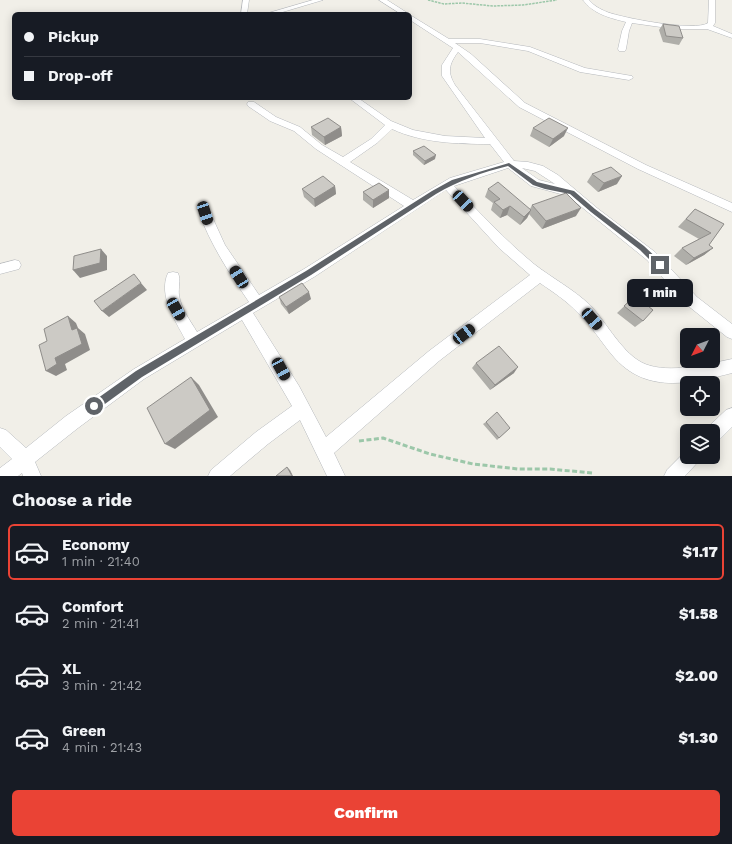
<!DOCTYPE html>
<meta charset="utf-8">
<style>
:root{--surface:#171b24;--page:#20242c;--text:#f1f3f6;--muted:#9ea1a6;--line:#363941;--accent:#ea4335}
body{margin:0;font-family:"Work Sans",sans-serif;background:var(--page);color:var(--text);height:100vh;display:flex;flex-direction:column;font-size:15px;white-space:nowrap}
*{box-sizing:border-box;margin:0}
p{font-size:13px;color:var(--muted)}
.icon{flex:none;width:22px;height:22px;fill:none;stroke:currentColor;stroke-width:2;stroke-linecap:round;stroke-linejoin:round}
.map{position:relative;height:476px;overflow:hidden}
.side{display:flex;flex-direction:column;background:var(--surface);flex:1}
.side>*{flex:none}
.top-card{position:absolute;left:12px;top:12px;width:400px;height:88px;border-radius:6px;box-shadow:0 2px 10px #0003;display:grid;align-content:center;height:88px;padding:0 12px;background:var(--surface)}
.needle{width:26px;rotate:228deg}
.buttons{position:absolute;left:680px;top:328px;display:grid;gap:8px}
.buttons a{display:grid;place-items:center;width:40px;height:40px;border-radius:6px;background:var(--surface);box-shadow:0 2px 10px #0003;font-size:20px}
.end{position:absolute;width:18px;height:18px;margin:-9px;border:5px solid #5f6368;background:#fff;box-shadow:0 0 0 2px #fff}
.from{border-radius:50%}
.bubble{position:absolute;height:28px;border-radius:6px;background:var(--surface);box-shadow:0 2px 10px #0003;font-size:13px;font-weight:800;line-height:28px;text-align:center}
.car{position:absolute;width:12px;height:24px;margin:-12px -6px;border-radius:5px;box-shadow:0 0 3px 1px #0007;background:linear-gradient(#222 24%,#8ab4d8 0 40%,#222 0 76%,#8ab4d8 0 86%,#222 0)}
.top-card b{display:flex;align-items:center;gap:14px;height:38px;font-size:15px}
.top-card b+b{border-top:1px solid var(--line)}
.top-card i{width:10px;height:10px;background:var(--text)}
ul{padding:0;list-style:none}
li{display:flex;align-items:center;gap:12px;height:56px;margin:0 8px 6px;padding:0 4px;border:2px solid transparent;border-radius:6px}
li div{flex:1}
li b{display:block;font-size:15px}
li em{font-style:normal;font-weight:800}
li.on{border-color:var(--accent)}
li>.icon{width:36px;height:36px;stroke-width:1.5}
h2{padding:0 12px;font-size:18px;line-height:48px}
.primary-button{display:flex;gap:8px;margin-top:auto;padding:8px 12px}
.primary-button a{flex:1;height:46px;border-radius:6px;background:var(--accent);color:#fff;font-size:16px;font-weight:800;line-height:46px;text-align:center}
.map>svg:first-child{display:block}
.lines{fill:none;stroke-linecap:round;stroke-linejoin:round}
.street-casing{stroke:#b5b8bc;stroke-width:1}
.path-far1{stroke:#9cc7a9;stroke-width:1.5;stroke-dasharray:2.5 1;stroke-linecap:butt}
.path{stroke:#9cc7a9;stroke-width:3;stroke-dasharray:5 2.5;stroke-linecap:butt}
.street{fill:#fff;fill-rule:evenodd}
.wall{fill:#afaea9}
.shaded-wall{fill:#8f8d8a}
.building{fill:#cccac5;stroke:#8f8d8a}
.route{fill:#5f6368}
</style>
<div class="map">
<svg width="732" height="476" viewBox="0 0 732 476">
<rect width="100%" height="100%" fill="#f1efe8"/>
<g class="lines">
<g class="street-casing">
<path id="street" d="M243,0h6l-2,14h-6z
M313,0h10l-47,14h-11z
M379,0h8l22,14h-8z
M583,0h6c5,6 11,9 18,12 16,6 88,20 101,11l1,-23h6v23l-2,3 19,8v4l-25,-9h-32l-43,-6 -3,8 -3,18 -1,2h-6l-1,-2 4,-18 4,-9c-16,-4 -33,-8 -43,-22z
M410,15l39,24h31l50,8 55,21 47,8 1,2 -4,2 -49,-8 -52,-21 -48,-8h-25l16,11 54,49 121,62 86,38v9l-94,-43 -119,-62 -61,-55c-9,12 -11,20 -3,33l59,76 14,1 15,4 15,9 39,33 58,44 42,45 35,27v15l-5,-2 -40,-32 -40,-45 -79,-64 -37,-10 -23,-18 -54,18c26,27 51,54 80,78 18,14 39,25 56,41 17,18 33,50 55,59 25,10 62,0 87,-5v14c-43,11 -87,21 -119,-17 -12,-14 -21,-30 -35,-43 -11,-12 -25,-21 -38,-30l-101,78 -105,92 11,23h-18l-27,-56 -32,24 -38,32h-22l3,-6 45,-38 36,-26 -50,-86 -98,59 -66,49 -43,34 6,14h-18l-1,-3 -4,3h-18v-8l12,-9 -12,-12v-19l6,2 20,18 40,-32 68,-47 51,-30c-10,-19 -27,-44 -17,-66l5,-1 5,1c3,7 0,15 1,22 2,14 11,25 18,37l52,-30c-20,-29 -38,-57 -50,-89l2,-3 4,-1 4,1 16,35 34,50 45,-26 100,-63 -88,-57 -22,-18 -24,-10 -22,-15 -1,-2 1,-2h6l22,15 24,10 22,18 21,12 28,-18 14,-14 -36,-27h9l33,23 22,9 32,6 40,2 -43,-62v-11l11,-17 -43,-28zM392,129c30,14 65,15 98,15l14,18 -54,16 -37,22 -63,-38 27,-19zM522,168l13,3 20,13 -16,-4zM446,190l53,58 31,27 -101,76 -103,86 -27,-51 -46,-73 61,-36z
M15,260l4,1 2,4 -2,4 -19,5v-10z
M732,408v19l-13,13 -6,2v-11h-7l1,-3 19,-18z
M687,450v7h13l-3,6 -12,13h-21l3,-6z"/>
</g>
<path class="path-far1" d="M428,0l16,4 18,-1 31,3 30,-1 34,-5"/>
<path class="path" d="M359,441l24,-3 47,16 43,10 45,5h32l42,4"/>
<use href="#street" class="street"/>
</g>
<path class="wall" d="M663,24l20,14 -4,7 -16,-3 -4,-12z
M311,127h30l1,9 -17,9 -13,-10z
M533,128l31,8 -15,11 -19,-11z
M413,151l22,8 -11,6 -11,-10z
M592,174l25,10 -19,8 -11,-10z
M335,186l1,8 -21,13 -11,-10 -2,-8z
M488,189l42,20 2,-4 44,11 -34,13 -13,-15 -2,4 -7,7 -13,-10 -7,3 -9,-8 2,-7 -8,-6z
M363,192l26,6 -16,10 -10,-8z
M695,209l29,15 -15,21 4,3 -9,7 -18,10 -12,-9 8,-8 17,-9 -21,-12z
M635,296l8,25 -8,6 -18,-14z
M279,297l32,2 -22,15 -8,-10z
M476,363l38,10 -24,17 -18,-22z
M486,422l24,6 -13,12 -14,-16z"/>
<path class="shaded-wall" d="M341,127l1,9 -17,9 -1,-8z
M568,128l-4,8 -15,11 4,-8z
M436,155l-1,4 -11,6 1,-4z
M622,176l-5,8 -19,8 6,-9z
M335,186l1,8 -21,13 -1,-8z
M389,190v8l-16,10v-8z
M510,206l-3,9 -7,3 3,-8z
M581,208l-5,8 -34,13 4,-8z
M531,210l-4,8 -7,7 4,-8z
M713,248l-9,7 -18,10 8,-7z
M101,249l6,7v14l-27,8 -7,-8z
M141,283l6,7 -38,27 -7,-6z
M309,292l2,7 -22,15 -3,-7z
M68,316l8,7 2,5 7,6 5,16 -25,14 2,6 -11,6 -10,-5 9,-13z
M518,367l-4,6 -24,17 5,-5z
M191,377l8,8 19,32 -43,32 -10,-5z
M287,467l3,3 3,6h-1z"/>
<path class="building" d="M663,24l16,2 4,12 -17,-2z
M328,118l13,9 -17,10 -13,-10z
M549,118l19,10 -15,11 -20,-11z
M424,146l12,9 -11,6 -12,-10z
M611,167l11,9 -18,7 -12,-9z
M323,176l12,10 -21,13 -12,-10z
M498,182l33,28 -7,7 -14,-11 -7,4 -9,-8 6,-3 -12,-10z
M379,183l10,7 -16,10 -10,-8z
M566,193l15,15 -35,13 -14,-16z
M695,209l29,15 -15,21 4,3 -19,10 -12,-10 29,-15 -25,-14z
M101,249l-1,14 -27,7 1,-14z
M134,274l7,9 -39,28 -8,-10z
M302,283l7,9 -23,15 -7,-10z
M635,296l18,14 -10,11 -19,-15z
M68,316l4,14 5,-2 5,16 -27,14 2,6 -11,7 -7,-26 8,-4 -3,-12z
M499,346l19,21 -23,18 -19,-22z
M191,377l19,33 -45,34 -18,-36z
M497,412l13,16 -11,10 -13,-16z
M287,467l5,9h-16z"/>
<path class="route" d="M509,163l28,19 37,9 21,18 49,37 18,17v4h-5l-17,-17 -49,-38 -21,-18 -25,-5 -12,-4 -25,-19c-25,6 -50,15 -72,28l-125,81 -169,102 -44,32 -4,1 -3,-1 -1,-3 1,-3 45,-32 170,-100 126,-80 20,-11z"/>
</svg>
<div class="buttons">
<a><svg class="needle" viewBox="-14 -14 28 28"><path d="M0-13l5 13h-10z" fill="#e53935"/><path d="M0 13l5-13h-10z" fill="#9ea1a6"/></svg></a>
<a><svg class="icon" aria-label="locate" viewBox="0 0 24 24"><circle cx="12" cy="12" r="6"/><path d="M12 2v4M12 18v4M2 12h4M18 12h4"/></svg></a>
<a><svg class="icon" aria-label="layers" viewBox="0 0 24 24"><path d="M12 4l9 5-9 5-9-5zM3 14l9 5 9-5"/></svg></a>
</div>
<i class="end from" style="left:94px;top:406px"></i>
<i class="end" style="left:660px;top:265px"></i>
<div class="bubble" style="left:627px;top:279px;width:66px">1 min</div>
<i class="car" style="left:463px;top:201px;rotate:137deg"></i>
<i class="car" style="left:205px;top:213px;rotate:162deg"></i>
<i class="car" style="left:239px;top:277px;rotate:328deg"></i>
<i class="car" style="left:176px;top:309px;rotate:150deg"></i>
<i class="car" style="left:592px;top:319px;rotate:139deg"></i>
<i class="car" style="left:464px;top:334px;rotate:53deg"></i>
<i class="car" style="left:281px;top:369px;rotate:151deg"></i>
<div class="top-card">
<b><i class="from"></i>Pickup</b>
<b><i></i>Drop-off</b>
</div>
</div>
<section class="side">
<h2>Choose a ride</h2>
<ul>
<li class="on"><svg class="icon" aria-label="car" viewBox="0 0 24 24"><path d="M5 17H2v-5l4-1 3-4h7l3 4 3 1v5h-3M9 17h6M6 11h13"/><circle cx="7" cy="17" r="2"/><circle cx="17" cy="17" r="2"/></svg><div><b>Economy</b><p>1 min · 21:40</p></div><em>$1.17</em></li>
<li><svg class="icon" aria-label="car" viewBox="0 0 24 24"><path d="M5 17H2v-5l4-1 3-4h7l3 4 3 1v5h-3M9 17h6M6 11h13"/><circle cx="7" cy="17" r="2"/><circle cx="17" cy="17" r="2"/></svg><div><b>Comfort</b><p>2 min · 21:41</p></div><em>$1.58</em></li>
<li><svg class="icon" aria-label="car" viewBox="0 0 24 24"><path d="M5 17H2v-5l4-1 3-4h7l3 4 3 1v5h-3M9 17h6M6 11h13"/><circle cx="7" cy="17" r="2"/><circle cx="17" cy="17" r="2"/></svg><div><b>XL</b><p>3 min · 21:42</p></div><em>$2.00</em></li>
<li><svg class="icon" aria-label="car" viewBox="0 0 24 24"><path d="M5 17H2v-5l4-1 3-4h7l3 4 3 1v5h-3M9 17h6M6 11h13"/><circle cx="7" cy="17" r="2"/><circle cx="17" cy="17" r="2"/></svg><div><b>Green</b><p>4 min · 21:43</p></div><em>$1.30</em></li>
</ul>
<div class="primary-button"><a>Confirm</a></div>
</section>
